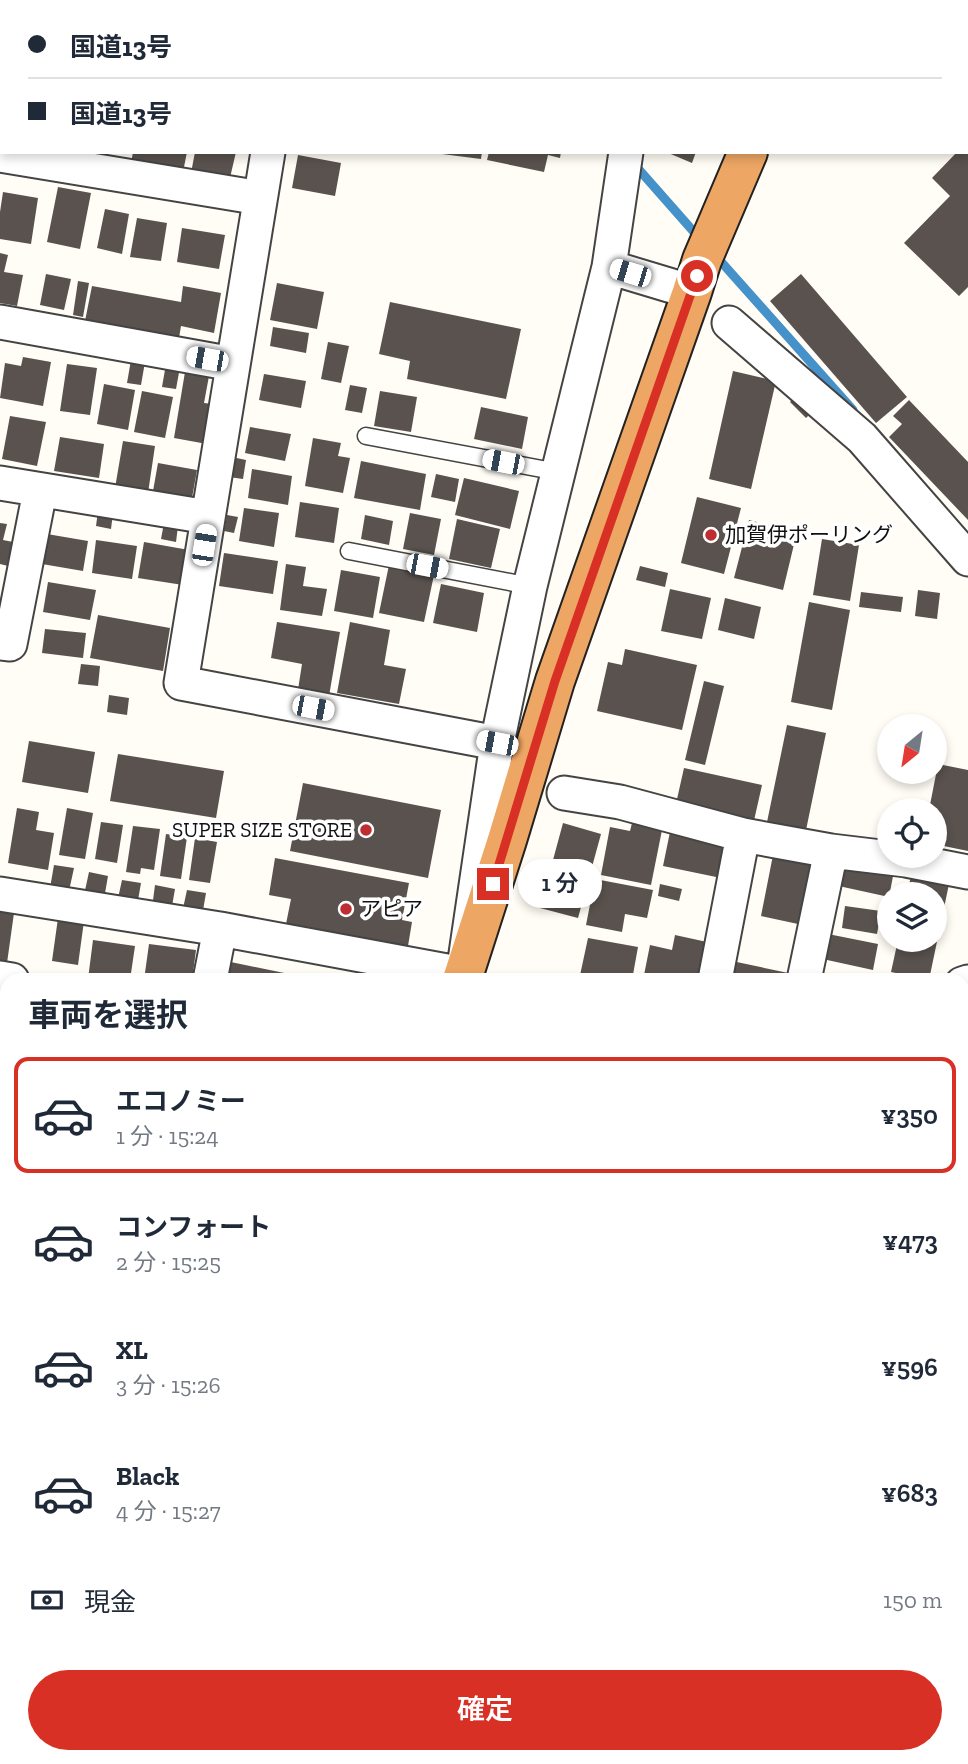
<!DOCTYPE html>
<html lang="ja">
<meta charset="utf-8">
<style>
:root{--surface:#fff;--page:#f2f2f3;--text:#1f2937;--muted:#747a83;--line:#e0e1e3;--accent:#d93025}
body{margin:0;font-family:"Zilla Slab","Noto Sans JP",serif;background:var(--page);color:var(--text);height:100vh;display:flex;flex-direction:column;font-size:26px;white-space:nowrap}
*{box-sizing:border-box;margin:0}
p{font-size:23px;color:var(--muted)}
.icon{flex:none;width:38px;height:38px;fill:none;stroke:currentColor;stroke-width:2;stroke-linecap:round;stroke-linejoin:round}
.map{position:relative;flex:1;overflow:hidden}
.side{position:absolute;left:0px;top:973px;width:970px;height:791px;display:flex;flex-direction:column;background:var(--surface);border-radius:21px 21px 0 0;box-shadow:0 4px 10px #0003}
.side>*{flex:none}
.top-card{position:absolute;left:0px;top:0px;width:970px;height:154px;box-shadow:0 4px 10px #0003;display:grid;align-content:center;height:154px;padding:0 28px;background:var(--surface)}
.needle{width:46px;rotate:210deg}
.fabs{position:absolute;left:877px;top:714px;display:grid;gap:14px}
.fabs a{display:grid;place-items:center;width:70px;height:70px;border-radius:50%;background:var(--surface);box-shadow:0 4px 10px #0003;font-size:35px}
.end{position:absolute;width:32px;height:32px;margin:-16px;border:9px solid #d93025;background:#fff;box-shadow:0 0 0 4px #fff}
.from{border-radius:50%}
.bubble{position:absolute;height:49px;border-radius:24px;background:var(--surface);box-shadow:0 4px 10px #0003;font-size:23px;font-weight:600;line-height:49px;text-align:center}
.car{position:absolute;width:21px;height:42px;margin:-21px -10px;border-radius:9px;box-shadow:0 0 5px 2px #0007;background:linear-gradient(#fff 24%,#345 0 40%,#fff 0 76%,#345 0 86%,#fff 0)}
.top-card b{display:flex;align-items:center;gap:24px;height:66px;font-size:26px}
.top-card b+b{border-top:2px solid var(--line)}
.top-card i{width:18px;height:18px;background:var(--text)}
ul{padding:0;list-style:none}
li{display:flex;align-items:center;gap:21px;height:116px;margin:0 14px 10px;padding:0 14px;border:4px solid transparent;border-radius:14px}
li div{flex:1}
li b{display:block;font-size:26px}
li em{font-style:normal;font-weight:600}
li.active{border-color:var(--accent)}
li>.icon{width:63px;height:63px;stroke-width:1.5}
h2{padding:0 28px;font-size:32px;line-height:84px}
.pay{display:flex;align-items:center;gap:18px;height:77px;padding:0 28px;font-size:26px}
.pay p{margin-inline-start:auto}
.primary-button{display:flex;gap:14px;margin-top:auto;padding:14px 28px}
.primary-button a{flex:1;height:80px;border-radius:42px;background:var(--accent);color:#fff;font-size:28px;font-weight:600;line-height:80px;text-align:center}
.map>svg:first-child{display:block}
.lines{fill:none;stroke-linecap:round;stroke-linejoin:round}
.stream{stroke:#4591c9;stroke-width:9}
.building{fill:#59524e}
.lane-casing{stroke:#444;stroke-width:19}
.street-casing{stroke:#444;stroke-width:37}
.highway-casing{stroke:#222;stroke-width:42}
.lane{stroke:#fff;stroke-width:16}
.street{stroke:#fff;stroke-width:33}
.highway{stroke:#eea664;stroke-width:38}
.route{stroke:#d93025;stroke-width:9}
.poi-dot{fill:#bd2d31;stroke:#fff;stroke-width:2.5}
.labels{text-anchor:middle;stroke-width:7;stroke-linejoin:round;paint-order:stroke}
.poi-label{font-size:21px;fill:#111;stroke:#fff;text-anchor:start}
</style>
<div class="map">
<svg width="968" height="1764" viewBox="0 0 968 1764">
<rect width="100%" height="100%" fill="#fffdf5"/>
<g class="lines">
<path class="stream" d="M480,0l2,2
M631,2v-2
M634,164l67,76
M715,255l138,155"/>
</g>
<path class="building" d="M133,152h54l-4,20 -52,-9z
M195,152h41l-7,30 -38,-9z
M442,152h40l-1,7 -39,-5z
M489,152h72l-1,6 -12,-3 -4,17 -57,-12z
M666,152h30l-4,11z
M957,152h11v135l-9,9 -55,-53 46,-47 -18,-18z
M298,155l43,8 -6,33 -43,-8z
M58,187l33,6 -11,56 -33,-7z
M3,192l35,6 -7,46 -31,-5v-27z
M105,209l24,5 -7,40 -25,-6z
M137,218l30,5 -6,38 -31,-4z
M182,228l43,7 -6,34 -42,-7z
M0,253l8,2 -4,17 19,3 -6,31 -17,-3z
M46,274l25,5 -7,31 -24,-5z
M801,274l106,123 -31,26 -106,-122z
M78,281l11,2 -6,34 -10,-2z
M277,283l47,9 -7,37 -47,-9z
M92,286l89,16 2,-16 38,7 -7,40 -33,-7 -2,12 -94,-17z
M390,302l131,27 -15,70 -99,-20 3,-18 -31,-7z
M273,327l36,6 -3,20 -36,-7z
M328,342l21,4 -8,37 -20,-4z
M23,357l28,5 -8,44 -43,-8 5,-35 16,3z
M131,360l14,2 -4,23 -14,-2z
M67,364l30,4 -7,47 -30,-4z
M166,364l14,3 -4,22 -14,-2z
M733,371l43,10 -25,108 -42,-10z
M185,372l24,4 -5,27 9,1 -6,40 -33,-6z
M264,374l42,7 -5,27 -42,-8z
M104,384l31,6 -7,40 -31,-6z
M350,385l17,3 -5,25 -17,-3z
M142,391l31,6 -8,41 -31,-6z
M380,391l37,6 -6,35 -37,-6z
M801,392l15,16 -10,10 -16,-16z
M909,400l59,62v58l-79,-83 13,-13 -9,-8z
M481,407l47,10 -6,32 -48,-10z
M10,416l36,6 -9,44 -35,-7z
M250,427l41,7 -6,27 -40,-8z
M60,437l44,7 -5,34 -45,-7z
M313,438l28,5 -3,13 12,2 -7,35 -38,-7z
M123,441l32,5 -7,47 -33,-5z
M232,457l14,3 -3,19 -14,-2z
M361,461l65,13 -6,36 -66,-12z
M158,463l39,7 -5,28 -39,-7z
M252,469l40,7 -4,29 -40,-7z
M436,474l23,5 -4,23 -24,-5z
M464,478l55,13 -9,38 -55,-14z
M697,497l44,11 -17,66 -43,-11z
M300,502l39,6 -5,35 -39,-6z
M244,508l35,5 -5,34 -35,-6z
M98,511l15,2 -2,16 -15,-3z
M410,513l31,6 -7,36 -31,-6z
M227,515l11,2 -4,16 -10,-2z
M365,515l28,6 -4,24 -28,-6z
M457,519l43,10 -9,39 -42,-9z
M749,520l48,12 -14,58 -49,-12z
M0,523l7,1 -4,16 10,2 -5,24 -8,-2z
M164,523l14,3 -2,16 -15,-3z
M47,534l41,7 -5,30 -41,-7z
M822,539l37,6 -9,56 -37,-6z
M96,540l41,6 -5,33 -40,-6z
M144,542l45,8 -6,35 -45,-7z
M224,553l54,8 -5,33 -54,-8z
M286,564l20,3 -3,19 24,3 -5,27 -42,-6z
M389,565l45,10 -10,47 -45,-9z
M640,566l28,7 -3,14 -29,-7z
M341,570l39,7 -7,41 -39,-7z
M48,582l48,8 -6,30 -47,-8z
M441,584l43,9 -7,39 -44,-9z
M670,589l41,9 -9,41 -41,-8z
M918,590l22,3 -3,26 -22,-3z
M861,592l42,5 -2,15 -42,-5z
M725,598l36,9 -7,32 -36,-9z
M809,602l41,8 -18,100 -41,-8z
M98,615l72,13 -7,43 -73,-13z
M277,622l63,10 -12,70 -31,-6 5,-32 -31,-6z
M350,622l40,8 -6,35 22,4 -7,35 -62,-11z
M45,629l41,4 -3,25 -41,-5z
M625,649l72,16 -15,65 -85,-19 11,-49 14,3z
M81,664l19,2 -2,20 -20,-2z
M704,681l20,5 -19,79 -20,-5z
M109,695l20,3 -2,17 -20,-3z
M787,725l39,8 -21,102 -39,-8z
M29,741l66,11 -7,41 -66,-11z
M118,754l106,17 -8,47 -106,-17z
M938,764l30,6v81l-34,-7v-34h-5z
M684,768l78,17 -9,40 -78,-17z
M303,783l138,27 -13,68 -138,-27z
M17,808l22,4 -3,18 18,3 -6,37 -40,-7z
M67,808l26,5 -8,46 -26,-4z
M633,819l30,6 -12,60 -50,-10 9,-48 20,4z
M101,822l22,3 -6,38 -22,-4z
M563,823l38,11 -23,84 -38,-10z
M133,826l27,3 -6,41 -13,-2 -1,6 -14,-2z
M670,832l58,12 -7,34 -58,-12z
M166,834l21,3 -6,42 -21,-3z
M195,838l22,4 -7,41 -21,-3z
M773,855l37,8 -12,61 -37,-8z
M275,858l134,25 -7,37 10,2 -5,30 -122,-23 6,-30 -22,-4z
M839,859l55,12 -5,26 -55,-12z
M54,865l20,3 -5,23 -19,-3z
M89,872l19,4 -4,23 -20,-4z
M911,876l38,8 -20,96 -38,-8 7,-32h36v-46h-27z
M595,879l58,11 -6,28 -22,-4 -3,18 -36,-7z
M122,880l19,3 -4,23 -20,-3z
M660,884l22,5 -3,12 -21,-5z
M155,885l20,4 -4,23 -19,-4z
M187,890l19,3 -4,23 -20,-3z
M845,906l36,5 -4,23 -35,-6z
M0,911l14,2 -7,50 -7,-1z
M58,918l26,3 -6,44 -26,-4z
M823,933l55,11 -5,26 -55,-12z
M675,935l32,7 -8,38h-56l7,-35 22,5z
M588,938l50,9 -6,33h-53z
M93,940l42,6 -5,34 -42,-1z
M149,944l47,6 -4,30h-48z
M221,960l73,15 -2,5h-76z
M732,961l61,13 -1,6h-64z
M962,1018l6,1v39l-6,-1z
M0,1062h7v46l-7,-1z
M962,1140l6,1v26l-6,-1z
M962,1173l6,1v34l-6,-1z
M0,1193l7,1v26l-7,-1z
M0,1227l7,1v24l-7,-1z
M962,1251l6,1v29l-6,-1z
M0,1269l7,1v16l-7,-1z
M962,1422l6,1v66l-6,-1z
M962,1562l6,1v52l-6,-1z
M0,1568l7,1v49l-7,-1z
M0,1756l27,5v3h-27z
M34,1757h34l-1,7h-34z
M370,1757h30l28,7h-60z
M487,1757h57l-2,7h-56z
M576,1757h61l-1,7h-62z
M732,1757h40l-1,4 -8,-1v4h-31z
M799,1757h105l-2,7h-104z"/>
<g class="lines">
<g class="lane-casing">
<path id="lane" d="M366,436l192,36
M349,551l181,35"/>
</g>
<g class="street-casing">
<path id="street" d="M73,0l10,2
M460,0l2,2
M136,2v-2
M296,2v-2
M659,2v-2
M268,152l-87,531 316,60
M626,152l-17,115 83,25
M0,155l260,43
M0,322l233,42
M729,323l133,115 106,121
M0,483l208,34
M0,643l10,1 30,-153
M564,793l56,9 123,33 88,16 75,9 62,12
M0,894l220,35 243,45 34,-231 33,-157 79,-319
M0,978l12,2
M210,980l10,-51
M715,980l28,-145
M804,980l27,-129
M962,984l6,-2
M0,1142l7,1
M0,1297l7,1
M0,1543l7,1
M0,1702l7,2
M962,1731l6,-9
M432,1757l30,7
M75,1764l1,-7
M558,1764l2,-7
M718,1764l2,-7
M942,1764l5,-7"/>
</g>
<g class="highway-casing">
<path id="highway" d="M815,2l1,-2
M462,980l45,-140 48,-159 137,-389 10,-32 46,-108
M286,1764l2,-7"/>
</g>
<use href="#lane" class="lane"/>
<use href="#street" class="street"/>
<use href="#highway" class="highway"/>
</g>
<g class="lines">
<path class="route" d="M493,884l62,-203 142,-405"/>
</g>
<g class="poi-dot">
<circle cx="711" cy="535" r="7"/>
<circle cx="366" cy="830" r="7"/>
<circle cx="346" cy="909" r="7"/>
</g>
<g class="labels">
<g class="poi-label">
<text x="725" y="542">加賀伊ポーリング</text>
<text x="352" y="837" text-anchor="end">SUPER SIZE STORE</text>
<text x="360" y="916">アピア</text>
</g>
</g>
</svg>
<div class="fabs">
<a><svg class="needle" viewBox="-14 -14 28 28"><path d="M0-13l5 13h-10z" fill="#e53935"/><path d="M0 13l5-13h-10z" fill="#747a83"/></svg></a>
<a><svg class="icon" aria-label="locate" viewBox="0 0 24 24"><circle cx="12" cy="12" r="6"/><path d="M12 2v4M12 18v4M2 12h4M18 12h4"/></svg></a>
<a><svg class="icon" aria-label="layers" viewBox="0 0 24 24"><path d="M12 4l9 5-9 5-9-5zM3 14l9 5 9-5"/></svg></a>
</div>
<i class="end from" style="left:697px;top:276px"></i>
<i class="end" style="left:493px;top:884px"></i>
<div class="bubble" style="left:518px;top:859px;width:84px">1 分</div>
<i class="car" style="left:630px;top:273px;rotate:287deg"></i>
<i class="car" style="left:207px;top:359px;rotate:280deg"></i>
<i class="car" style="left:503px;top:462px;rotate:281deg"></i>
<i class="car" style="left:204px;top:545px;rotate:9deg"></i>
<i class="car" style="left:427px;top:566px;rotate:101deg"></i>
<i class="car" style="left:313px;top:708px;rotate:101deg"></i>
<i class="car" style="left:497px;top:743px;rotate:281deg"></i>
<div class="top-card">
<b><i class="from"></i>国道13号</b>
<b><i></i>国道13号</b>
</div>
<section class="side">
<h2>車両を選択</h2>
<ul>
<li class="active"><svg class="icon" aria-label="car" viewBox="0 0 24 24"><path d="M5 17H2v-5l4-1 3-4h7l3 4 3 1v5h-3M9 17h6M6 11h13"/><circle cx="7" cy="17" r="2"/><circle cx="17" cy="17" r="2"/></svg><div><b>エコノミー</b><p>1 分 · 15:24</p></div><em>¥350</em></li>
<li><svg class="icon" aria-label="car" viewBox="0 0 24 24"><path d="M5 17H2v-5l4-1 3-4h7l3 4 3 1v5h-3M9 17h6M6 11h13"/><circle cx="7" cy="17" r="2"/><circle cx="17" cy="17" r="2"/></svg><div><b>コンフォート</b><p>2 分 · 15:25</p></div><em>¥473</em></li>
<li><svg class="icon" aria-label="car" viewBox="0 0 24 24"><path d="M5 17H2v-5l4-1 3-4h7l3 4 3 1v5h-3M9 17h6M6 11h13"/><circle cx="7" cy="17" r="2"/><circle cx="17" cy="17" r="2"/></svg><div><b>XL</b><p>3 分 · 15:26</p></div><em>¥596</em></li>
<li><svg class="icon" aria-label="car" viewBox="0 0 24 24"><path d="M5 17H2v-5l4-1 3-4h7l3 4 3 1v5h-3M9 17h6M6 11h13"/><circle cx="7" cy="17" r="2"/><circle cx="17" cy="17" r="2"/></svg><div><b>Black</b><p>4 分 · 15:27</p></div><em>¥683</em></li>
</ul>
<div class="pay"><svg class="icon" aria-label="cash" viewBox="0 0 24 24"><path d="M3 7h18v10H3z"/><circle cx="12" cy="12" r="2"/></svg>現金<p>150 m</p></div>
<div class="primary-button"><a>確定</a></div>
</section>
</div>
